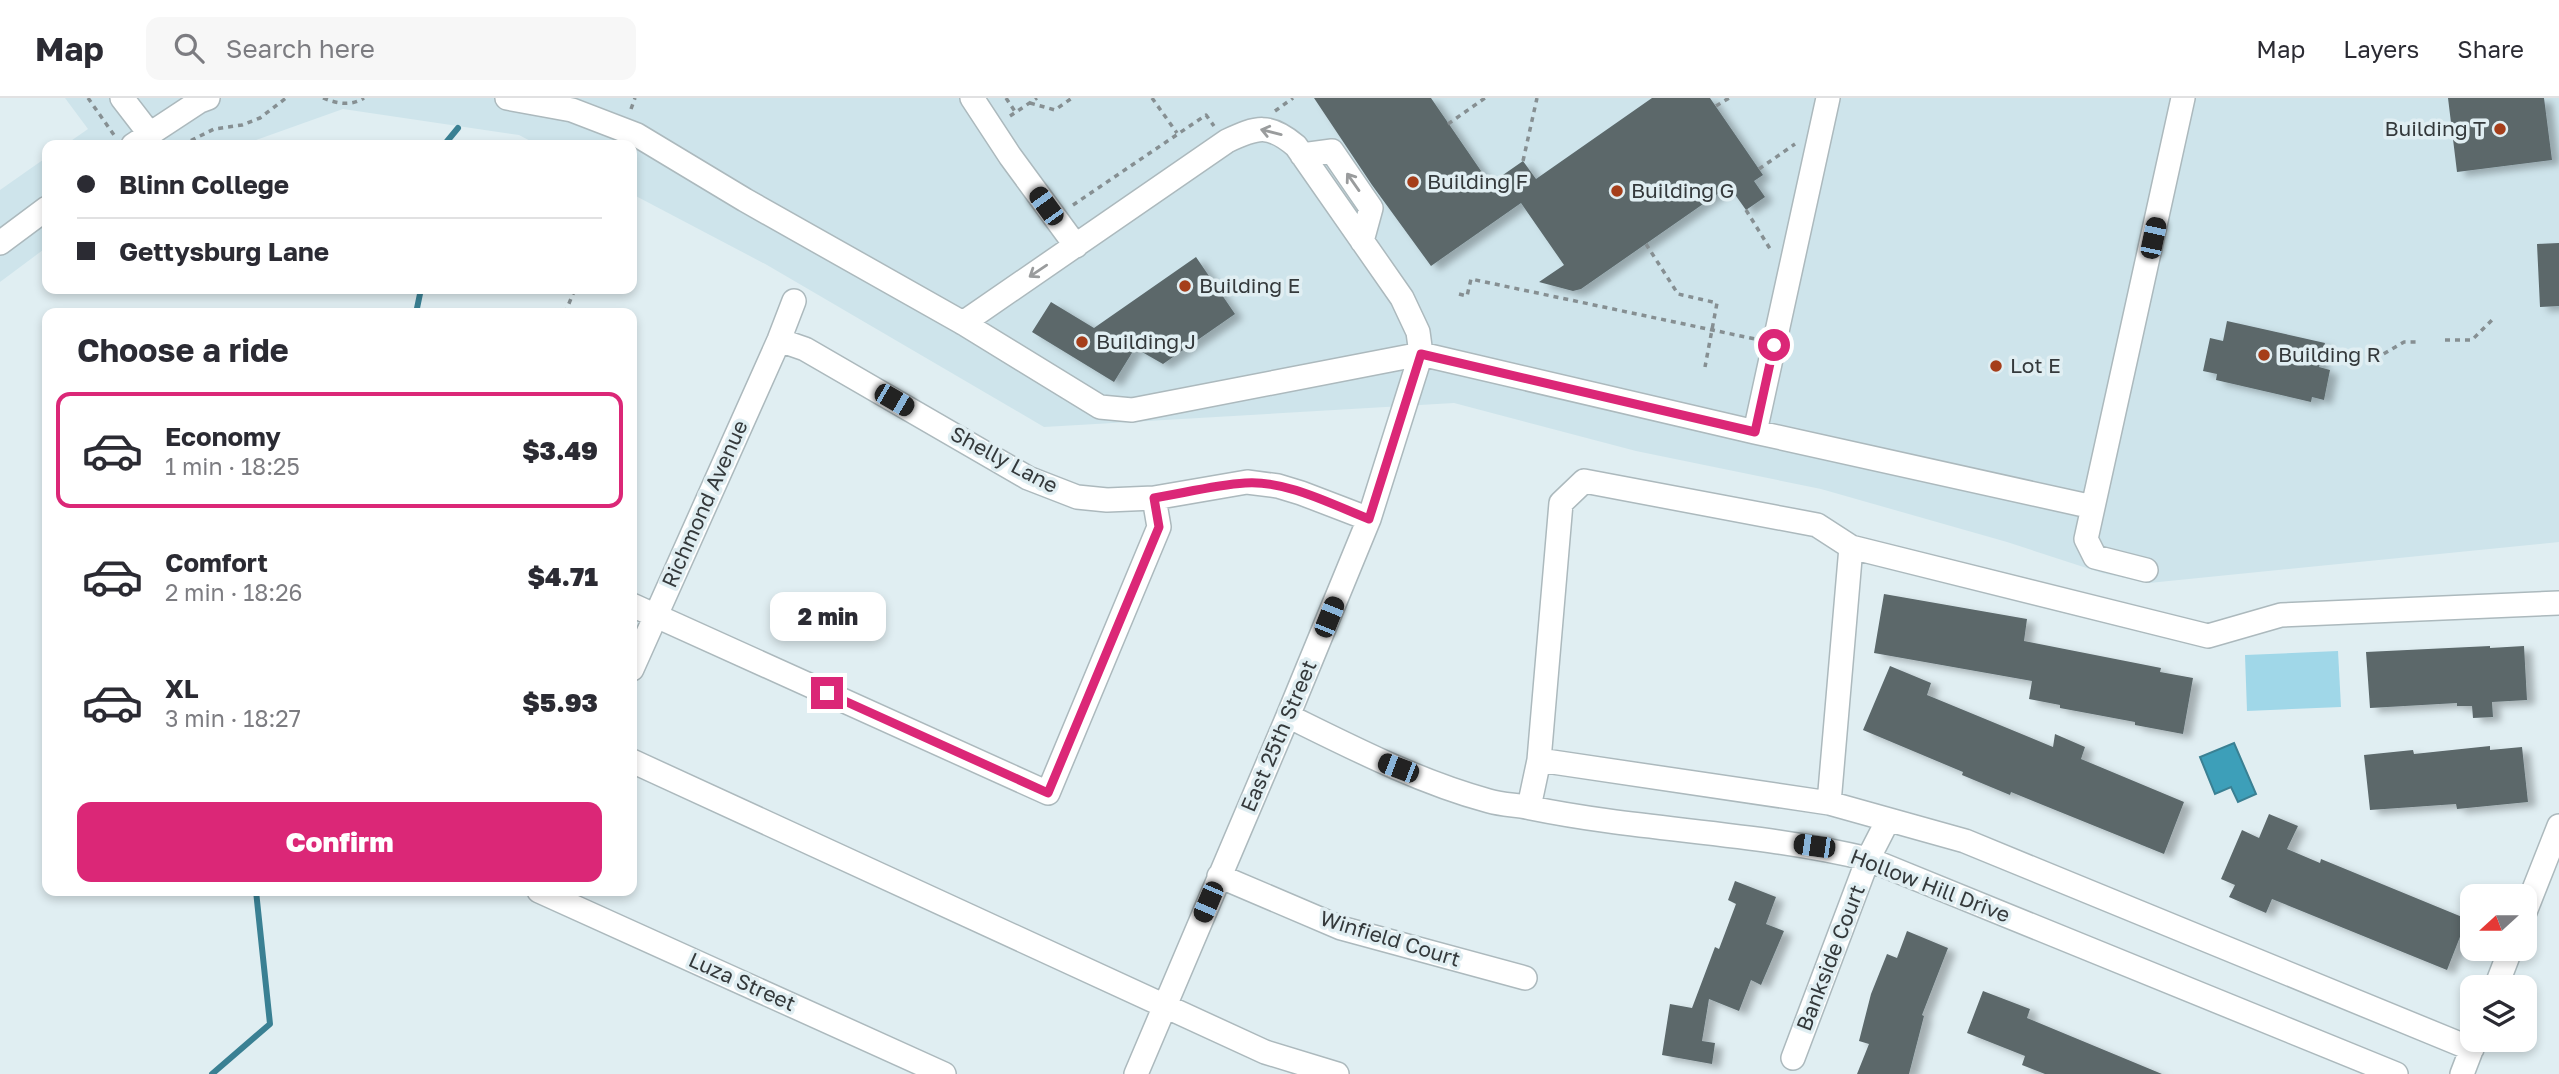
<!DOCTYPE html>
<meta charset="utf-8">
<style>
:root{--surface:#fff;--page:#f7f7f7;--text:#2b2b33;--muted:#7c7c81;--line:#e1e1e2;--accent:#db2777}
body{margin:0;font-family:"Golos Text",sans-serif;background:var(--page);color:var(--text);height:100vh;display:flex;flex-direction:column;font-size:26px;white-space:nowrap}
*{box-sizing:border-box;margin:0}
p{font-size:23px;color:var(--muted)}
.icon{flex:none;width:38px;height:38px;fill:none;stroke:currentColor;stroke-width:2;stroke-linecap:round;stroke-linejoin:round}
.map{position:relative;flex:1;overflow:hidden}
.drawer{position:absolute;left:42px;top:210px;width:595px;height:588px;display:flex;flex-direction:column;background:var(--surface);border-radius:14px;box-shadow:0 4px 10px #0003}
.drawer>*{flex:none}
.hud{position:absolute;left:42px;top:42px;width:595px;height:154px;border-radius:14px;box-shadow:0 4px 10px #0003;display:grid;align-content:center;height:154px;padding:0 35px;background:var(--surface)}
.needle{width:46px;rotate:249deg}
.buttons{position:absolute;left:2460px;top:786px;display:grid;gap:14px}
.buttons a{display:grid;place-items:center;width:77px;height:77px;border-radius:14px;background:var(--surface);box-shadow:0 4px 10px #0003;font-size:35px}
.end{position:absolute;width:32px;height:32px;margin:-16px;border:9px solid #db2777;background:#fff;box-shadow:0 0 0 4px #fff}
.from{border-radius:50%}
.bubble{position:absolute;height:49px;border-radius:14px;background:var(--surface);box-shadow:0 4px 10px #0003;font-size:23px;font-weight:800;line-height:49px;text-align:center}
.car{position:absolute;width:21px;height:42px;margin:-21px -10px;border-radius:9px;box-shadow:0 0 5px 2px #0007;background:linear-gradient(#222 24%,#8ab4d8 0 40%,#222 0 76%,#8ab4d8 0 86%,#222 0)}
.hud b{display:flex;align-items:center;gap:24px;height:66px;font-size:26px}
.hud b+b{border-top:2px solid var(--line)}
.hud i{width:18px;height:18px;background:var(--text)}
ul{padding:0;list-style:none}
li{display:flex;align-items:center;gap:21px;height:116px;margin:0 14px 10px;padding:0 21px;border:4px solid transparent;border-radius:14px}
li div{flex:1}
li b{display:block;font-size:26px}
li em{font-style:normal;font-weight:800}
li.on{border-color:var(--accent)}
li>.icon{width:63px;height:63px;stroke-width:1.5}
h2{padding:0 35px;font-size:32px;line-height:84px}
.cta{display:flex;gap:14px;margin-top:auto;padding:14px 35px}
.cta a{flex:1;height:80px;border-radius:14px;background:var(--accent);color:#fff;font-size:28px;font-weight:800;line-height:80px;text-align:center}
header{display:flex;align-items:center;gap:42px;box-sizing:border-box;height:98px;padding:0 35px;background:var(--surface);border-bottom:2px solid var(--line)}
header strong{font-size:33px}
nav{display:flex;gap:38px;margin-inline-start:auto;font-size:24px}
.search{width:490px;height:63px;background:var(--page);display:flex;align-items:center;gap:18px;box-sizing:border-box;padding:0 24px;border-radius:14px;color:var(--muted);font-size:26px}
.map>svg:first-child{display:block}
.built{fill:#cee4eb}
.green{fill:#a0d7e8}
.water{fill:#3d9fb9;stroke:#3a8093;stroke-width:2}
.lines{fill:none;stroke-linecap:round;stroke-linejoin:round}
.stream{stroke:#3a8093;stroke-width:6}
.building{fill:#5b686b;filter:url(#shadow)}
.minor-casing{stroke:#acb9bd;stroke-width:26}
.path{stroke:#868f92;stroke-width:3.5;stroke-dasharray:5 5;stroke-linecap:butt}
.minor{stroke:#fff;stroke-width:23}
.oneway{stroke:#9a9c9d}
.route{stroke:#db2777;stroke-width:9}
.poi-dot{fill:#a53e1a;stroke:#e0eef2;stroke-width:2.5}
.labels{text-anchor:middle;stroke-width:7;stroke-linejoin:round;paint-order:stroke}
.poi-label{font-size:21px;fill:#34393b;stroke:#e0eef2;text-anchor:start}
.street-label{font-size:21px;fill:#34393b;stroke:#e0eef2}
</style>
<header>
<strong>Map</strong>
<div class="search"><svg class="icon" aria-label="search" viewBox="0 0 24 24"><circle cx="10" cy="10" r="6"/><path d="M15 15l6 6"/></svg>Search here</div>
<nav><a>Map</a><a>Layers</a><a>Share</a></nav>
</header>
<div class="map">
<svg width="2559" height="976" viewBox="0 0 2559 976">
<defs>
<filter id="shadow"><feDropShadow dx="8" dy="4.5" stdDeviation="3.5" flood-color="#0004"/></filter>
</defs>
<rect width="100%" height="100%" fill="#e0eef2"/>
<path class="built" d="M65,0h2494v444l-410,41 -47,-10 -95,-31 -186,-53 -185,-38 -182,-48 -410,24 -277,-162 -135,-71v-49h-94l-19,-10 -176,-26 -101,36h-177l23,-16z
M47,59v90l-47,35v-92z"/>
<path class="green" d="M2338,553l3,56 -94,4 -2,-56z"/>
<path class="water" d="M2234,645l22,51 -18,8 -7,-15 -16,7 -15,-37z"/>
<g class="lines">
<path class="stream" d="M444,47l14,-17
M416,215l5,-24
M212,976l58,-50 -14,-133"/>
</g>
<path class="building" d="M1314,0h117l59,86 33,-23 13,18 116,-81h58l53,77 -9,6 11,16 -19,13 -17,-24 -148,103 -8,2 -34,-9 25,-17 -43,-62 -90,63 -59,-81z
M2448,0h96l8,62 -95,12z
M2559,145v63l-19,1 -3,-63z
M1196,159l39,57 -72,50 -28,-16 -21,34 -82,-50 19,-30 43,26z
M2227,223l98,22 -6,24 11,3 -6,30 -12,-3 -1,5 -95,-22 1,-6 -14,-3 7,-33 13,3z
M1884,496l143,25 -3,22 137,27 -1,4 33,6 -10,56 -48,-9v-3l-75,-14v-3l-31,-6 3,-18 -158,-28z
M2490,548v2l34,-2 3,54 -35,2 1,15 -20,1 -1,-12h-15v-3l-87,5 -4,-56z
M1890,568l41,17 -4,12 126,52 2,-13 30,13 -4,12 103,43 -20,52 -153,-62 -1,3 -48,-20 1,-3 -100,-42z
M2490,648v4l32,-3 6,55 -71,7 -1,-5 -86,6 -6,-55 49,-5 1,4z
M2269,716l29,12 -11,23 33,14 1,-4 146,60 -20,51 -175,-71 -6,14 -37,-16 6,-12 -14,-6 21,-49 17,8z
M1735,783l41,16 -10,27 18,7 -8,19 -15,35 -10,-5 -12,31 -30,-12 -7,42 13,2 -3,21 -50,-9 8,-51 22,4 23,-61 4,2 17,-45 -8,-4z
M1907,833l41,17 -26,67 2,1 -15,58h-52l12,-30 -10,-3 12,-47 16,-40 10,4z
M1983,893l47,18 -3,9 135,56h-117l-23,-9 3,-9 -58,-23z"/>
<g class="lines">
<g class="minor-casing">
<path id="minor" d="M122,0l27,35
M507,0l65,12 65,25 108,65 218,123 137,84 32,3 289,-56 334,78 338,75
M972,0l38,58 66,90
M133,47l67,-44 8,-3
M1302,57l30,-4 39,57 -9,33
M0,145l47,-35
M963,225l264,-182c30,-14 42,-18 69,5l106,152 16,34 3,22 -52,165 -81,197 -152,358
M779,242l26,9 223,129 49,19 30,3 47,-2 93,-16 31,4 23,7 68,26
M1755,334l73,-334
M2146,472l-51,-13 -9,-18 97,-441
M632,507l416,188 111,-266 -5,-29
M632,571l147,-329 15,-39
M1288,618c65,32 131,66 201,85 14,4 29,4 42,7 112,23 226,24 337,51l528,215
M1539,662l290,43 136,38 507,208
M632,663l633,291 72,22
M1829,705l22,-256
M1529,709l10,-47 22,-257 23,-22 233,44 34,22 357,89 73,-21 278,-12
M1219,778l122,52 184,50
M539,793l405,183
M2525,814l34,-86
M2496,889l15,-39
M1793,960l75,-199 20,-39
M2462,976l13,-34"/>
</g>
<path class="path" d="M88,0l26,37
M323,0c15,6 28,8 41,0
M1006,0l10,15
M1152,0l25,35
M1030,5l25,7 17,-12
M1716,8l13,-8
M631,11l4,-11
M1275,13l18,-13
M1010,18l27,-18
M1448,26l37,-26
M182,47l32,-16 28,-4 18,-7 26,-20
M1523,63l14,-63
M1759,71l36,-25
M1073,107l133,-90 8,11
M1746,112l26,42
M1646,146l32,50 39,9 -12,64
M1459,196l8,2 4,-17 284,60
M565,215l10,-24
M2445,242h27l20,-20
M2346,254l29,7 29,-17h13"/>
<use href="#minor" class="minor"/>
</g>
<defs><path id="oneway-shaft" d="M-6 0H5M1.5-3L5.5 0L1.5 3" fill="none" stroke-width="1.6" stroke-linecap="round" stroke-linejoin="round" transform="scale(1.75)"/></defs>
<g class="oneway">
<use href="#oneway-shaft" transform="translate(1271 34) rotate(-166)"/>
<use href="#oneway-shaft" transform="translate(1353 84) rotate(-125)"/>
<use href="#oneway-shaft" transform="translate(1038 173) rotate(146)"/>
</g>
<g class="lines">
<path class="route" d="M827,595l221,100 111,-266 -5,-29c30,-5 61,-13 91,-15 41,-3 86,21 124,36l52,-165 334,78 19,-87"/>
</g>
<g class="poi-dot">
<circle cx="2500" cy="31" r="7"/>
<circle cx="1413" cy="84" r="7"/>
<circle cx="1617" cy="93" r="7"/>
<circle cx="1185" cy="188" r="7"/>
<circle cx="1082" cy="244" r="7"/>
<circle cx="2264" cy="257" r="7"/>
<circle cx="1996" cy="268" r="7"/>
</g>
<g class="labels">
<g class="poi-label">
<text x="2486" y="38" text-anchor="end">Building T</text>
<text x="1427" y="91">Building F</text>
<text x="1631" y="100">Building G</text>
<text x="1199" y="195">Building E</text>
<text x="1096" y="251">Building J</text>
<text x="2278" y="264">Building R</text>
<text x="2010" y="275">Lot E</text>
</g>
<g class="street-label">
<text transform="translate(1004 362) rotate(28)" y="7">Shelly Lane</text>
<text transform="translate(705 406) rotate(-66)" y="7">Richmond Avenue</text>
<text transform="translate(1279 638) rotate(-67)" y="7">East 25th Street</text>
<text transform="translate(1930 788) rotate(21)" y="7">Hollow Hill Drive</text>
<text transform="translate(1390 841) rotate(17)" y="7">Winfield Court</text>
<text transform="translate(1831 860) rotate(-69)" y="7">Bankside Court</text>
<text transform="translate(742 884) rotate(24)" y="7">Luza Street</text>
</g>
</g>
</svg>
<div class="buttons">
<a><svg class="needle" viewBox="-14 -14 28 28"><path d="M0-13l5 13h-10z" fill="#e53935"/><path d="M0 13l5-13h-10z" fill="#7c7c81"/></svg></a>
<a><svg class="icon" aria-label="layers" viewBox="0 0 24 24"><path d="M12 4l9 5-9 5-9-5zM3 14l9 5 9-5"/></svg></a>
</div>
<i class="end from" style="left:1774px;top:247px"></i>
<i class="end" style="left:827px;top:595px"></i>
<div class="bubble" style="left:770px;top:494px;width:116px">2 min</div>
<i class="car" style="left:1046px;top:108px;rotate:324deg"></i>
<i class="car" style="left:2153px;top:140px;rotate:12deg"></i>
<i class="car" style="left:894px;top:302px;rotate:120deg"></i>
<i class="car" style="left:1329px;top:519px;rotate:22deg"></i>
<i class="car" style="left:1398px;top:670px;rotate:291deg"></i>
<i class="car" style="left:1814px;top:748px;rotate:278deg"></i>
<i class="car" style="left:1208px;top:804px;rotate:203deg"></i>
<div class="hud">
<b><i class="from"></i>Blinn College</b>
<b><i></i>Gettysburg Lane</b>
</div>
<section class="drawer">
<h2>Choose a ride</h2>
<ul>
<li class="on"><svg class="icon" aria-label="car" viewBox="0 0 24 24"><path d="M5 17H2v-5l4-1 3-4h7l3 4 3 1v5h-3M9 17h6M6 11h13"/><circle cx="7" cy="17" r="2"/><circle cx="17" cy="17" r="2"/></svg><div><b>Economy</b><p>1 min · 18:25</p></div><em>$3.49</em></li>
<li><svg class="icon" aria-label="car" viewBox="0 0 24 24"><path d="M5 17H2v-5l4-1 3-4h7l3 4 3 1v5h-3M9 17h6M6 11h13"/><circle cx="7" cy="17" r="2"/><circle cx="17" cy="17" r="2"/></svg><div><b>Comfort</b><p>2 min · 18:26</p></div><em>$4.71</em></li>
<li><svg class="icon" aria-label="car" viewBox="0 0 24 24"><path d="M5 17H2v-5l4-1 3-4h7l3 4 3 1v5h-3M9 17h6M6 11h13"/><circle cx="7" cy="17" r="2"/><circle cx="17" cy="17" r="2"/></svg><div><b>XL</b><p>3 min · 18:27</p></div><em>$5.93</em></li>
</ul>
<div class="cta"><a>Confirm</a></div>
</section>
</div>
